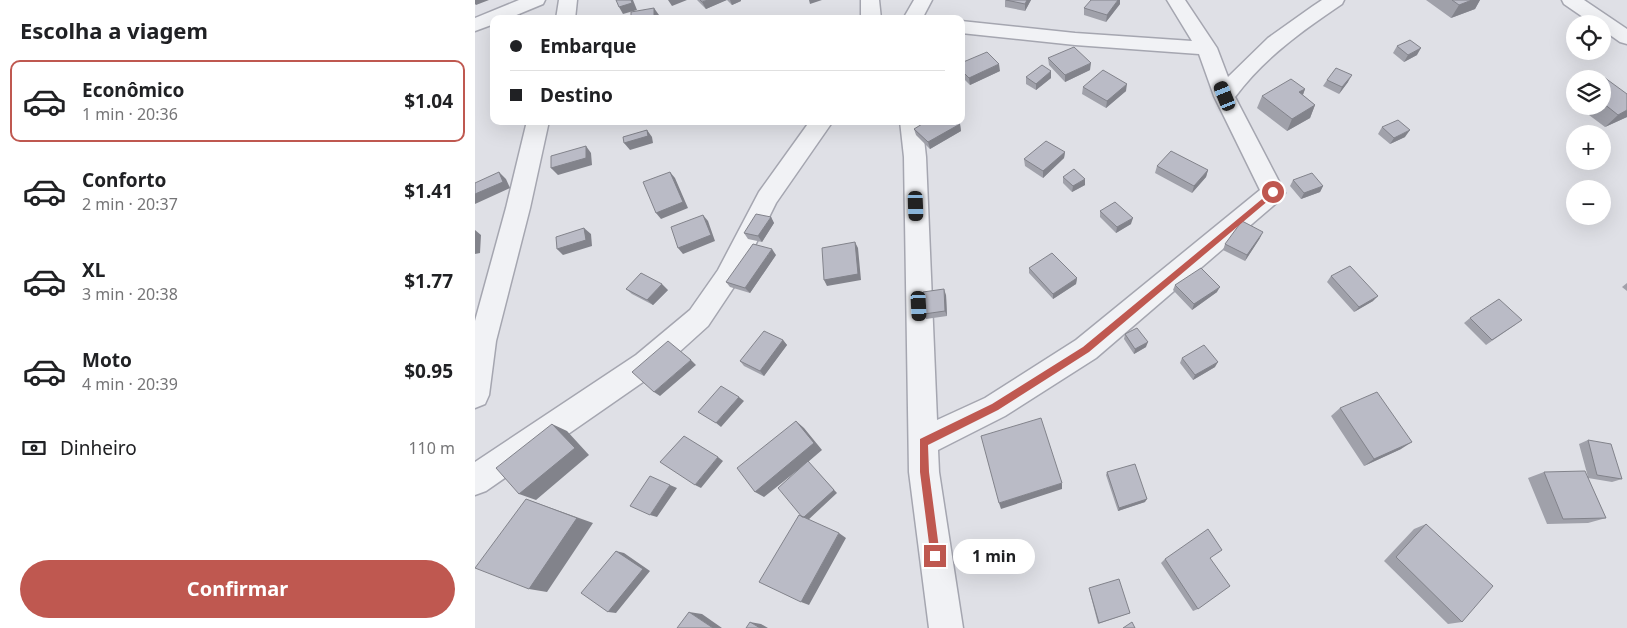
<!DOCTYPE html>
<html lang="pt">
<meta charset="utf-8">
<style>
:root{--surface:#fff;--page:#f2f2f2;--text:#202124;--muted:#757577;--line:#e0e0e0;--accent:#bf5850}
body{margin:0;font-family:"Noto Sans",sans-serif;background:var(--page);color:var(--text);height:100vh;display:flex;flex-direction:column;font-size:19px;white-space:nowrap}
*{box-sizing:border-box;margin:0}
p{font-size:16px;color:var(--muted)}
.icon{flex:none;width:28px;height:28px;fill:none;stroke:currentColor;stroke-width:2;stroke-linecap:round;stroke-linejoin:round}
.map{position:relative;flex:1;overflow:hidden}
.panel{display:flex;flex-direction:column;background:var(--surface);width:475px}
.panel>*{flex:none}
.top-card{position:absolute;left:15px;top:15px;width:475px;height:110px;border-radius:10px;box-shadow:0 5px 20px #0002;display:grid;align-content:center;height:110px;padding:0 20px;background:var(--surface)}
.controls{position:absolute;left:1091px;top:15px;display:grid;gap:10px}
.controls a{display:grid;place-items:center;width:45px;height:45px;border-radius:50%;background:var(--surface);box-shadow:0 5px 20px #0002;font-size:25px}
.end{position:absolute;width:22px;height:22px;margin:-11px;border:6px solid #bf5850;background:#fff;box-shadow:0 0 0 2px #fff}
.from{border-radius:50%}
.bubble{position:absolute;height:35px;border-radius:18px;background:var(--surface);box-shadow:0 5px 20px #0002;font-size:16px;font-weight:700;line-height:35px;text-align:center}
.car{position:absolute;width:15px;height:30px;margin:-15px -8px;border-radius:6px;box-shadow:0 0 4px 1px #0007;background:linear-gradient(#222 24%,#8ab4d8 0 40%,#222 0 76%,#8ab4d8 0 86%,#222 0)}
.top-card b{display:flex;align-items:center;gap:18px;height:48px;font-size:19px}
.top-card b+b{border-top:1px solid var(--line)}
.top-card i{width:12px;height:12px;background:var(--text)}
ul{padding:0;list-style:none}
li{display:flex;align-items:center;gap:15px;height:82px;margin:0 10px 8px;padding:0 10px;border:2px solid transparent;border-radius:10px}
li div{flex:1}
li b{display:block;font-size:19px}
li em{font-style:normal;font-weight:700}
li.current{border-color:var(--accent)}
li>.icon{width:45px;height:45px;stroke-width:1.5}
h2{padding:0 20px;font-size:22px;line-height:60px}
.pay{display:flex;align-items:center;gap:12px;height:55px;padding:0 20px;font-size:19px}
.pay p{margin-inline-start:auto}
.action{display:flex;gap:10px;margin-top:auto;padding:10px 20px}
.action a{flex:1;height:58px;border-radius:30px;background:var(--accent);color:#fff;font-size:20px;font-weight:700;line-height:58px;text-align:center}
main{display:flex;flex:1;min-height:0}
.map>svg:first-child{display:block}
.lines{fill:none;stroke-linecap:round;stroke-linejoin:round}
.street-casing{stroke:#a5a6b0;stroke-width:3}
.street{fill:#f1f2f5;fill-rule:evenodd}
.wall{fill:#a0a1aa}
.shaded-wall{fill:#82838b}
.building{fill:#babbc6;stroke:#82838b}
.route{fill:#bf5850}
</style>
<main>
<section class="panel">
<h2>Escolha a viagem</h2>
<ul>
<li class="current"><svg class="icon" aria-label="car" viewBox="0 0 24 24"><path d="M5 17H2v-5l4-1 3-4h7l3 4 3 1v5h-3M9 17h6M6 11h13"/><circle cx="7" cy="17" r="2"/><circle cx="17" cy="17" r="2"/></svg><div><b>Econômico</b><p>1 min · 20:36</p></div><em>$1.04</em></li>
<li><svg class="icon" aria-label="car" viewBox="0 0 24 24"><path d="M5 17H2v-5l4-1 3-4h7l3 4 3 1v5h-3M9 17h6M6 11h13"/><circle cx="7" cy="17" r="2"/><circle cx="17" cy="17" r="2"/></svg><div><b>Conforto</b><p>2 min · 20:37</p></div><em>$1.41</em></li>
<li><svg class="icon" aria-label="car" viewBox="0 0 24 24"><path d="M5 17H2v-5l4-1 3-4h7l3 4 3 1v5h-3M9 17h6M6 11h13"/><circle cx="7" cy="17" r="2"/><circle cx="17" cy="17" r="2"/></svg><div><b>XL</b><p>3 min · 20:38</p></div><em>$1.77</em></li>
<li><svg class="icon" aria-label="car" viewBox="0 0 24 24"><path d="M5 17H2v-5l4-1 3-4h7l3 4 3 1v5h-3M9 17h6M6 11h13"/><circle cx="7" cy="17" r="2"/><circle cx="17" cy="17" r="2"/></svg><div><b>Moto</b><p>4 min · 20:39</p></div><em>$0.95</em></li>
</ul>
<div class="pay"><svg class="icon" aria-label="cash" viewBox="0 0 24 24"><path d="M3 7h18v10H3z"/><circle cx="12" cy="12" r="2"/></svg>Dinheiro<p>110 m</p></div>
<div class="action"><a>Confirmar</a></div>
</section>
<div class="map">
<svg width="1152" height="628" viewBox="0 0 1152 628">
<rect width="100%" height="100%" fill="#dfe0e6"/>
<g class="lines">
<g class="street-casing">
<path id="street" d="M44,0h26l-2,4 -36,15h-13v5l-19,7v-13z
M84,0h18l-2,19h-19z
M386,0h18l2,19h-20z
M439,0h18l-10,19h-19z
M692,0h18l32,48 11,29 40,-39 45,-32 9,-6h22l-2,4c-40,27 -78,54 -107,93l50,96 -4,6 -185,159 -91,58 -67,34 1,22 24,156h-34l-20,-156 -5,-315 -4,-36h22l4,36 11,263 48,-22 91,-58 184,-150 -46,-94 -15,-42 -124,-9 -114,-12v-12l114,12 117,8z
M1087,0h22l43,29v15l-7,-2 -17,-12v-6h-10l-29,-20z
M52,121h22l-19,87 -34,133 -7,54 -4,9 -10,4v-87l31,-113z
M335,121h23l-57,82 -40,81 -28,42 -52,47 -170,118 -11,4v-33l161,-107 54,-45 28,-40 41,-78z"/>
</g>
<use href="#street" class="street"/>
</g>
<path class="wall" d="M222,0h29l-20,9z
M252,0h14v1l-9,4z
M530,0h26l-6,11 -20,-4z
M951,0h54l-5,9 -24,9z
M645,4l-14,18 -22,-7v-7z
M922,46l20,9 -13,7 -11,-9z
M573,58l42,12 -25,12 -16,-17z
M486,63l39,8 -30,14 -9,-9z
M551,77l25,1 -15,12 -10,-6z
M1128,79l24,38 -22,10 -28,-21h26z
M852,80l21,2 -9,12 -16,-8z
M608,87l43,4 -20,17 -24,-14z
M830,89l-2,6 12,10 -5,13 -23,13 -30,-23 5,-12z
M1100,90v15l-8,-6z
M485,124l1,7 -31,18 -14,-14 -2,-6z
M907,127l23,10 -15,7 -12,-10z
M590,152l-1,6 -21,20 -18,-12 -1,-7z
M682,166l51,4 -2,7 -14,16 -37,-20z
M588,177l22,8 -13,7 -9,-9z
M818,180l30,6 -3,6 -19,7 -11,-13z
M625,211l31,13 -15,9 -16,-16z
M296,217l3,6 -12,19 -14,-3 -4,-6z
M785,238l-15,23 -22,-11 2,-6z
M301,255l-26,38 -20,-6 -4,-5z
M554,268l48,10 -1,6 -23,15 -24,-26z
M856,276l42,25 -19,11 -27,-30z
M1152,283v8l-5,-4z
M700,285l42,7 -25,18 -19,-20z
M151,289l42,1 -15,15 -21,-11z
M471,295l1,21 -21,3 -2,-5z
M995,318l45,7 -29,20 -22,-22z
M650,334l21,13 -12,7 -10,-15z
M308,340l4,5 -23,31 -20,-10 -4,-5z
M707,358l33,9 -22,13 -13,-17z
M865,408l61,41 -37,17 -33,-50z
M1113,440l34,39 -10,3 -24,-4 18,40 -18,5 -41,1 -19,-46 16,-6 44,5 -9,-33z
M632,472l38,30 -27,9 -12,-36z
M951,524l36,98 -14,2 -64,-63 30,-32z
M736,558l-13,51 -5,2 -32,-48 4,-4z
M614,588l41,25 -32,11 -9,-35z"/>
<path class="shaded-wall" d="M0,0h14l-13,5 -1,-1z
M156,0h2l4,10 -14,4 -4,-7z
M193,0h19l-15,6z
M233,0h19l-21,9 -4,-7z
M255,0h11v1l-9,4z
M334,0h13l-12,4z
M552,0h4l-6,11v-7z
M643,0h2v4l-14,18 1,-7z
M997,0h8l-5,9 -24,9 8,-13z
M179,8l5,7v4h-5z
M946,48l-4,7 -13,7 4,-7z
M616,63l-1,7 -25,12v-7z
M524,64l1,7 -30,14 -1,-7z
M576,71v7l-15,12v-6z
M877,75l-4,7 -9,12 3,-7z
M652,84l-1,7 -20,17 1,-7z
M830,89l-5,13 -1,-10z
M840,105l-5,13 -23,13 5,-12z
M1152,110v7l-22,10 13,-12z
M485,124l1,7 -31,18 -2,-7z
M172,130l5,7 1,6 -23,7 -6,-7z
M935,130l-5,7 -15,7 4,-6z
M111,146l5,7 1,12 -34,10 -7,-7z
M590,152l-1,6 -21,20v-7z
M733,170l-2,7 -14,16 2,-7z
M24,172l7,7 4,9 -35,16v-10z
M195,172l5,6 13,30 -27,11 -5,-6z
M610,179v6l-13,7 1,-6z
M848,186l-3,6 -19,7 3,-6z
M228,215l5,6 7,20 -32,13 -5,-6z
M296,217l3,6 -12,19 -4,-6z
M658,218l-2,6 -15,9 1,-6z
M109,228l7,6 1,12 -29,9 -6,-6z
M0,230l6,5 -1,18 -5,1z
M788,232l-3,6 -15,23 2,-6z
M380,242l3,6 3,32 -34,6 -3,-6z
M297,249l4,6 -26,38 -5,-5z
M602,278l-1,6 -23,15v-5z
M187,284l6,6 -15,15 -6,-5z
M745,287l-3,5 -25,18 2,-6z
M469,289l2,6 1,21 -2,-5z
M903,296l-5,5 -19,11 5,-5z
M308,340l4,5 -23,31 -4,-5z
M673,342l-2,5 -12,7 1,-5z
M216,360l5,5 -36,31 -6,-4z
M743,362l-3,5 -22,13 2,-5z
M264,397l5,4 -23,26 -5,-4z
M321,421l8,7 18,22 -14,12 29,31 -30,28 -4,-3 5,-56 -44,35 -9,-5z
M77,424l15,7 22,24 -53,45 -17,-6z
M937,442l-11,7 -37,17 10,-7z
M243,457l5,4 -22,27 -6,-3z
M587,483v6l-61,20 -2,-6z
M195,485l7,3 -20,29 -7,-2z
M51,499l67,24 -46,69 -18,-3z
M672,499l-2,3 -27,9 1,-3z
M364,533l7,5 -37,67 -8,-3z
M141,551l8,2 26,18 -34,42 -8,-1z
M214,612l13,2 20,14h-9z
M275,622l11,2 7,4h-8z"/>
<path class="building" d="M141,0h15l1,3 -13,4z
M225,0h8l-6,2z
M531,0h21l-2,4z
M616,0h27l-11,15 -23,-7z
M977,0h20l-13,5z
M179,8v11h-23v-7z
M46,15l2,4h-12z
M935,40l11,8 -13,7 -11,-9z
M599,47l17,16 -26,12 -17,-17z
M512,52l12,12 -30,14 -8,-8v-7z
M567,65l9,6 -15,13 -10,-7z
M861,68l16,7 -10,12 -15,-7z
M628,70l24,14 -20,17 -24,-14z
M1126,75l26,19v16l-9,5 -15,-12v-24h-9z
M816,79l14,10 -6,3 16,13 -23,14 -30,-23z
M923,120l12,10 -16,8 -12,-11z
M452,121h29l4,3 -32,18 -14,-13z
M172,130l1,6 -24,7 -1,-6z
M571,141l19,11 -22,19 -19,-12z
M111,146v12l-35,10v-12z
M696,151l37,19 -14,16 -37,-20z
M599,169l11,10 -12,7 -10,-9z
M24,172l4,10 -28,12v-11z
M195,172l13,30 -27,11 -13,-31z
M837,173l11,13 -19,7 -11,-13z
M640,202l18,16 -16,9 -17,-16z
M281,214l15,3 -13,19 -14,-3z
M228,215l8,20 -33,13 -7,-21z
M767,221l21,11 -16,23 -22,-11z
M109,228l2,12 -29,9 -1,-12z
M380,242l3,32 -34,6 -2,-32z
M278,244l19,5 -27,39 -19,-6z
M577,253l25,25 -24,16 -24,-26z
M875,266l28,30 -19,11 -28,-31z
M726,268l19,19 -26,17 -19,-19z
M166,273l21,11 -15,16 -21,-11z
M469,289l1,22 -21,3 -1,-22z
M1024,299l23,21 -30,20 -22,-22z
M662,328l11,14 -13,7 -10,-15z
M289,331l19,9 -23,31 -20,-10z
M193,341l23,19 -37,32 -22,-20z
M729,345l14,17 -23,13 -13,-17z
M246,386l18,11 -23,26 -18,-11z
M902,392l35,50 -38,17 -34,-51z
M566,418l21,65 -63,20 -18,-67z
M321,421l18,22 -59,49 -18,-24z
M77,424l23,24 -56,46 -23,-26z
M209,436l34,21 -23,28 -35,-23z
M1113,440l23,4 11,35 -25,-4z
M333,461l26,29 -30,27h-2l-24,-29z
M660,464l12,35 -28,9 -12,-36z
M1110,471l21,47 -43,1 -19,-47z
M175,476l20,9 -20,30 -20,-9z
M51,499l51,19 -48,71 -54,-21z
M324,515l40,18 -38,69 -42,-20z
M951,524l67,62 -31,36 -66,-65z
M733,529l14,21 -12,8 20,28 -32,23 -33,-50z
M141,551l27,18 -35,43 -27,-19z
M644,579l11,34 -31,10 -10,-35z
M214,612l24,16h-36z
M275,622l10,6h-14z
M657,622l3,6h-12z"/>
<path class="route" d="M798,190l3,1v3l-187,158 -91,58 -70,35 1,27 11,84 -1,3h-8l-11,-87v-33l72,-35 91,-57z"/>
</svg>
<div class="controls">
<a><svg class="icon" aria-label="locate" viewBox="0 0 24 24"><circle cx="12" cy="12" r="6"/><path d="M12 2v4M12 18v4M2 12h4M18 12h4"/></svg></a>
<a><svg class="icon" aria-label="layers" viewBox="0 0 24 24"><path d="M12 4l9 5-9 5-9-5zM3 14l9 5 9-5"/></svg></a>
<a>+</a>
<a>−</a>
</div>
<i class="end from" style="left:798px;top:192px"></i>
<i class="end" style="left:460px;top:556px"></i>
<div class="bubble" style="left:478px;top:539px;width:82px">1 min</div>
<i class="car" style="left:750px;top:96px;rotate:338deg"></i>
<i class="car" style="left:441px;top:206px;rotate:178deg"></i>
<i class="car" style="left:444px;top:306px;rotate:177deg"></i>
<div class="top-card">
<b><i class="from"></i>Embarque</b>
<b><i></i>Destino</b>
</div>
</div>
</main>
